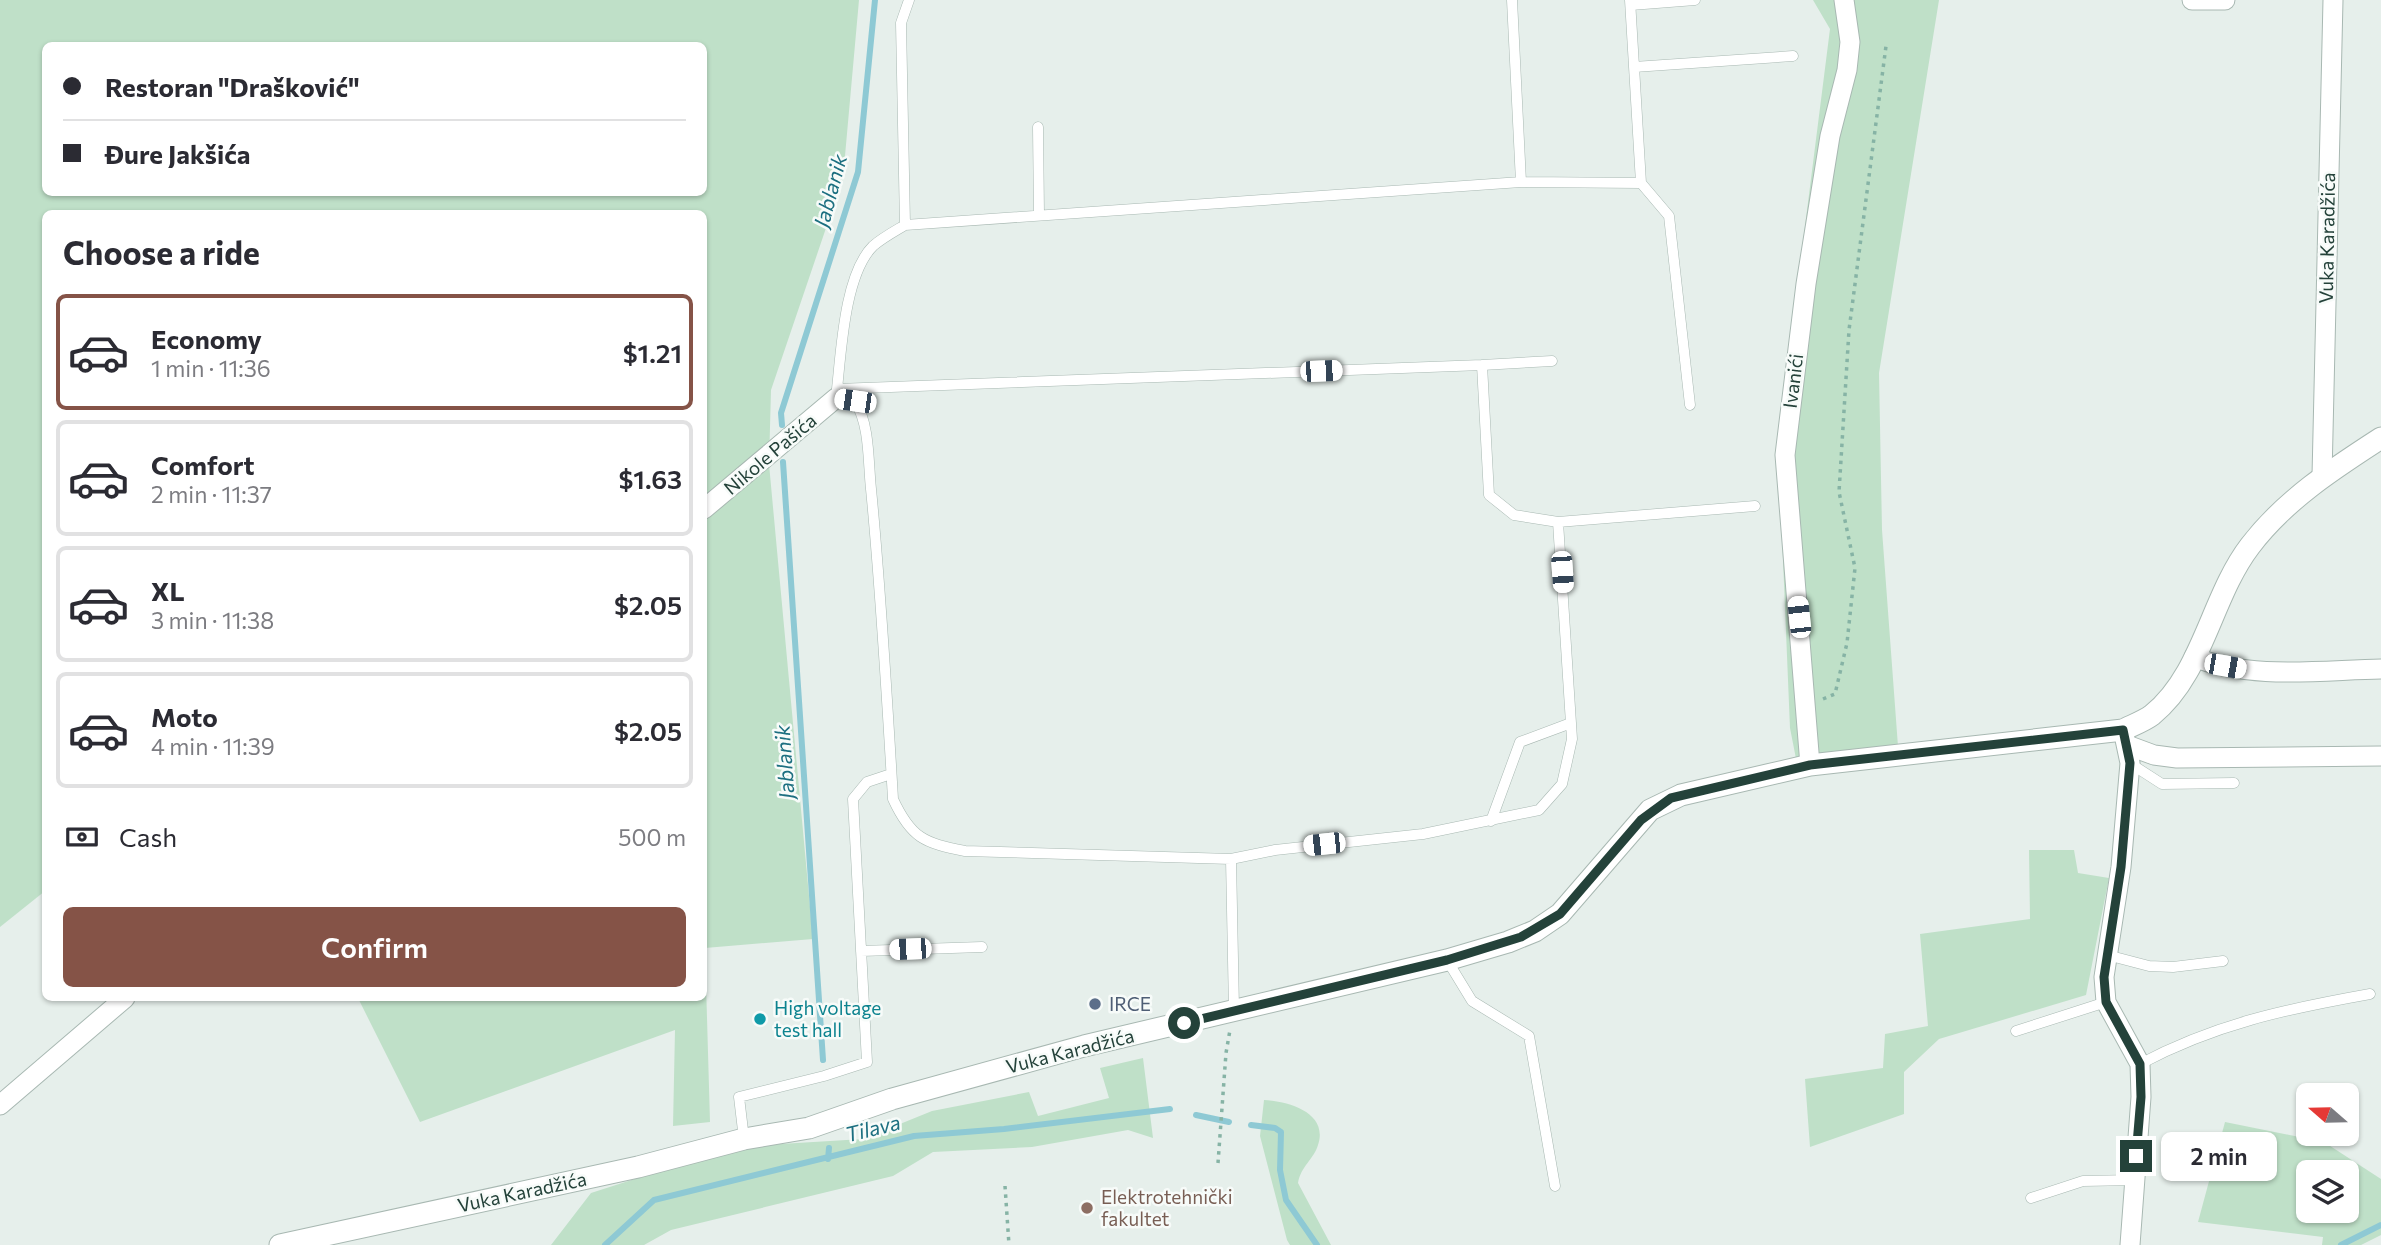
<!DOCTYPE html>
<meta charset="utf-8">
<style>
:root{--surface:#fff;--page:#f2f2f3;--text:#2b2b33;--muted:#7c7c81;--line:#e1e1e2;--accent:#855347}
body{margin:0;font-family:Commissioner,sans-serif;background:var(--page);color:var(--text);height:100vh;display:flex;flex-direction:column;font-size:26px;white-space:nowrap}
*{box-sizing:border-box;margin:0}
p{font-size:23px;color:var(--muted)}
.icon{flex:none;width:38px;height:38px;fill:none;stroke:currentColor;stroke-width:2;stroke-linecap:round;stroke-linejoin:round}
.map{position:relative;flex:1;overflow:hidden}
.sheet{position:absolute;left:42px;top:210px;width:665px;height:791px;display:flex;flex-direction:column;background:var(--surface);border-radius:10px;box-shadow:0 2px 5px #0004}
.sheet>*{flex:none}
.top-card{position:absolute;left:42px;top:42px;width:665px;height:154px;border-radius:10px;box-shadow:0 2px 5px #0004;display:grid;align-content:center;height:154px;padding:0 21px;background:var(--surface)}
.needle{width:46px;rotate:290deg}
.fabs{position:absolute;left:2296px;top:1083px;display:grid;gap:14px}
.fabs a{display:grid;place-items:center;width:63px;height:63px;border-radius:10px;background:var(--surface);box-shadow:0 2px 5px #0004;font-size:35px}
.end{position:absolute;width:32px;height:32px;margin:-16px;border:9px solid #24423a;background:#fff;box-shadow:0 0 0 4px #fff}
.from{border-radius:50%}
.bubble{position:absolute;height:49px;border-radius:10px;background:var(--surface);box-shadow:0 2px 5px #0004;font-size:23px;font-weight:600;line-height:49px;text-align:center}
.car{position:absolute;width:21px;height:42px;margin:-21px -10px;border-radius:9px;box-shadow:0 0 5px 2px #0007;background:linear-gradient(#fff 24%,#345 0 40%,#fff 0 76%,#345 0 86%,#fff 0)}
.top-card b{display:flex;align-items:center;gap:24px;height:66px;font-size:26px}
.top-card b+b{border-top:2px solid var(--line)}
.top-card i{width:18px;height:18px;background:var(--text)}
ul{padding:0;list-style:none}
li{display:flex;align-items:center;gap:21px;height:116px;margin:0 14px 10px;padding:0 7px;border:4px solid var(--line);border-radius:10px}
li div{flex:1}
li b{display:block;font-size:26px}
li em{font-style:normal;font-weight:600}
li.selected{border-color:var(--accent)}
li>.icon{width:63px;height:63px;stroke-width:1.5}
h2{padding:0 21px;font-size:32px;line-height:84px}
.pay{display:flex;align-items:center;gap:18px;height:77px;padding:0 21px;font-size:26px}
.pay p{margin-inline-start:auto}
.action{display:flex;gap:14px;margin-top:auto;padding:14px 21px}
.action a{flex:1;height:80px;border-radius:10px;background:var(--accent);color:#fff;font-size:28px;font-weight:600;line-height:80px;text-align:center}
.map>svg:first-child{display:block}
.green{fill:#bfe0c8;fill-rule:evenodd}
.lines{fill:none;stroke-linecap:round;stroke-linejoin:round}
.stream{stroke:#8ec9d4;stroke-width:6}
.service-casing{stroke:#a8b8b2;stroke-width:11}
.minor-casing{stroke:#a8b8b2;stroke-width:21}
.tertiary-casing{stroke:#a8b8b2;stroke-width:23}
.path{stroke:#86b3a5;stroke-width:3.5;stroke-dasharray:3.5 5;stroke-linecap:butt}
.service{stroke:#fff;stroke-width:10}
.minor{stroke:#fff;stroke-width:19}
.tertiary{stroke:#fff;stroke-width:21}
.route{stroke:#24423a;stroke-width:9}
.service-dot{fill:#5c6f8a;stroke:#f7fbf9;stroke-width:2.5}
.culture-dot{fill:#0f9aa8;stroke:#f7fbf9;stroke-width:2.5}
.education-dot{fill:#8d6e63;stroke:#f7fbf9;stroke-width:2.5}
.labels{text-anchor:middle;stroke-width:5;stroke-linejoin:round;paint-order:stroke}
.street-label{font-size:19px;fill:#24423a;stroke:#f7fbf9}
.service-label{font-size:19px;fill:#4e5e75;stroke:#f7fbf9;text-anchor:start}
.culture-label{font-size:19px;fill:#0d838f;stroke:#f7fbf9;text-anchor:start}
.education-label{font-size:19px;fill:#785e54;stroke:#f7fbf9;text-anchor:start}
.water-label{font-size:21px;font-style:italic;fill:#1c6f80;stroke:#f7fbf9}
</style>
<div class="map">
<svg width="2381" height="1245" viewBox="0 0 2381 1245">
<rect width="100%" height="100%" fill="#e6efeb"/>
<path class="green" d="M0,0h859l-16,178 -72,212 -2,74 44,475 -108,9 5,174 -37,4 2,-96 -255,92 -62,-124h346v-784h-658l-1,677 -45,36zM46,46h658v146h-658z
M1813,0h126l-60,373 3,157 17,230 -100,14 -9,-46 -12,-289 52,-410z
M2029,850h45l4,23 31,5 -23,117 -147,44 -35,33v42l-94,33 -5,-68 78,-11 2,-34 43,-8 -8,-92 110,-15z
M1143,1058l10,80 -25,-8 -96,17 -99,5 -40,24 -222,54 -27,15h-93l40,-52 81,-26 92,-22 99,-6 69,-28 97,-19 9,24 71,-18 -9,-30z
M1264,1100c23,1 65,12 54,45 -4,14 -17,21 -20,38l33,62h-41l-3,-5 -27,-104z
M2225,1122l99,20 57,37v56l-20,10h-39l1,-8 -125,-15zM2308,1172h39v39h-39z"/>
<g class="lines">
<path class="stream" d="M782,425l-1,-12 77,-241 17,-172
M783,462l40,598
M1196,1115l33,7
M1251,1125l24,3 6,4 -1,38 6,30 31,45
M828,1159l1,-11
M605,1245l49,-45 260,-64 90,-7 166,-20
M2341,1245l40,-20"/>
<g class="service-casing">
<path id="service" d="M909,0l-8,23 4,202c-10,6 -23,13 -32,21 -30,30 -32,112 -37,152l19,3c15,24 13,60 16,88 10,103 16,207 22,310 18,39 31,44 72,52l266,8 44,-9 148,-16 116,-24 23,-26 10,-45 -14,-217
M1630,0l11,183
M1631,5l64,-5
M1634,67l159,-11
M1038,127l1,88
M1521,182l120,1 28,33 21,189
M905,225l616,-43 -9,-182
M1552,361l-70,4 7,130 25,20 44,7 197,-16
M837,389l645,-24
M2131,764l31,20 72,-1
M1491,821l29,-79 51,-19
M1231,859l3,151
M861,951l121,-4
M2107,955l42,11 24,1 50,-6
M1447,960l25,41 57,35 26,150
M2016,1031l90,-29
M2140,1064c75,-40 146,-55 230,-70
M744,1139l-5,-42 85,-21 43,-14 -14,-263 14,-17 24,-8
M2031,1198l52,-17 51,-1"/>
</g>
<g class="minor-casing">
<path id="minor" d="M2192,0h33
M2322,476l11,-476
M704,509l132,-111
M2194,657c56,23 127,13 187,12
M2123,730l7,33 -9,104 -17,110 2,25 34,62 1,33 -11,148
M2127,745l27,10 23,3 204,-2
M1810,765l-25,-310 21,-171 24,-148 17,-66 3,-28 -6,-42
M0,1105l125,-107"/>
</g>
<g class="tertiary-casing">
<path id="tertiary" d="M280,1245l358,-78 106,-28 65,-11 83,-29 192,-53 363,-86 61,-18 27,-11 25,-17 90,-104 31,-15 129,-30 313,-35c10,-5 21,-9 29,-15 51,-41 59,-118 98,-169 35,-46 83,-77 131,-108"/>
</g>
<path class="path" d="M1823,699l12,-5 12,-51 8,-75 -16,-76 10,-162 37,-284
M1218,1163l8,-110 4,-23
M1005,1186l4,59"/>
<use href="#service" class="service"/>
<use href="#minor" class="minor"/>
<use href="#tertiary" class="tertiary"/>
</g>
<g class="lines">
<path class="route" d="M1184,1023l263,-63 74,-23 39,-23 81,-94 30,-22 139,-33 313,-35 7,33 -9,104 -17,110 2,25 34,62 1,33 -5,59"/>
</g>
<circle class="service-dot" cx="1095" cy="1004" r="7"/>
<circle class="culture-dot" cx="760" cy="1019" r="7"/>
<circle class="education-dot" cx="1087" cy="1208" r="7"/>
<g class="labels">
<g class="street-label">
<text transform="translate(2327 238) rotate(-89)" y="7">Vuka Karadžića</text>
<text transform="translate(1793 381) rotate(-83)" y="7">Ivanići</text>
<text transform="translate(770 454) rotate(-40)" y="7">Nikole Pašića</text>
<text transform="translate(1070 1051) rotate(-14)" y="7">Vuka Karadžića</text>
<text transform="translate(522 1192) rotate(-12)" y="7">Vuka Karadžića</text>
</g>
<g class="service-label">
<text x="1109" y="1011">IRCE</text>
</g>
<g class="culture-label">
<text x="774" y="1015">High voltage<tspan x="774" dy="22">test hall</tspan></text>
</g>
<g class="education-label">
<text x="1101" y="1204">Elektrotehnički<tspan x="1101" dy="22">fakultet</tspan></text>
</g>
<g class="water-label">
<text transform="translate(831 191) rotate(-75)" y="7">Jablanik</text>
<text transform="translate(785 762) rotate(-94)" y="7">Jablanik</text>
<text transform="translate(873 1129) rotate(-14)" y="7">Tilava</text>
</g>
</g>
</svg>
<div class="fabs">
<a><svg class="needle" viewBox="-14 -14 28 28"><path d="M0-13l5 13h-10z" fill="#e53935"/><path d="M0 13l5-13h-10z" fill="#7c7c81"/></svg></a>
<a><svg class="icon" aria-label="layers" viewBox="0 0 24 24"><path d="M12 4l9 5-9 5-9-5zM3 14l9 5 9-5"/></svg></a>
</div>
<i class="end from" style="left:1184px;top:1023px"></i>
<i class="end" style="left:2136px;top:1156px"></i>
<div class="bubble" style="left:2161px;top:1132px;width:116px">2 min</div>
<i class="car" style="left:1321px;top:371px;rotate:88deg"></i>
<i class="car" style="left:855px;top:401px;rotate:278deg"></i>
<i class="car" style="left:1562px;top:572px;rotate:176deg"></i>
<i class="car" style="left:1799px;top:617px;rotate:354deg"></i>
<i class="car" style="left:2225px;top:666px;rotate:100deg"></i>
<i class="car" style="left:1324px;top:844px;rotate:264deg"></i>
<i class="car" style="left:910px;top:949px;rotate:268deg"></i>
<div class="top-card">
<b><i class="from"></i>Restoran &quot;Drašković&quot;</b>
<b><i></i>Đure Jakšića</b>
</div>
<section class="sheet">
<h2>Choose a ride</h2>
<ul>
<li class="selected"><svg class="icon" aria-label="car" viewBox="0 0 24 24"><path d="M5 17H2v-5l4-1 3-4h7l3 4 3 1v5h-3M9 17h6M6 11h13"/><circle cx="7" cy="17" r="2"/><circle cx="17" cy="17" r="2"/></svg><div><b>Economy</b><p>1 min · 11:36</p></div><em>$1.21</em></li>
<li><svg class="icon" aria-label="car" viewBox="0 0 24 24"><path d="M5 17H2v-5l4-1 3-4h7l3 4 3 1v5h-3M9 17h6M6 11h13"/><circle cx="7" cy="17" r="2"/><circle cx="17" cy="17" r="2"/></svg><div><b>Comfort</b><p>2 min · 11:37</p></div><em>$1.63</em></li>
<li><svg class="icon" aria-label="car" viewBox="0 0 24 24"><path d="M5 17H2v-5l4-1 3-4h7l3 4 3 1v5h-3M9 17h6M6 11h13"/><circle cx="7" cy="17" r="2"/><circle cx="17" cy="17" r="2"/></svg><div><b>XL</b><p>3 min · 11:38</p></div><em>$2.05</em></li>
<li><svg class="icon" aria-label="car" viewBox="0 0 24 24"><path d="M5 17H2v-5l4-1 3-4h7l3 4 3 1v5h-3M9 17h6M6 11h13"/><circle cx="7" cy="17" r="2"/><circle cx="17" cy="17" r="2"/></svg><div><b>Moto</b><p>4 min · 11:39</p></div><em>$2.05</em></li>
</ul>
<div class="pay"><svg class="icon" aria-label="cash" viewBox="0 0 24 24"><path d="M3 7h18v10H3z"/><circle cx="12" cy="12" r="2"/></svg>Cash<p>500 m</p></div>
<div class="action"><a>Confirm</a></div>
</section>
</div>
